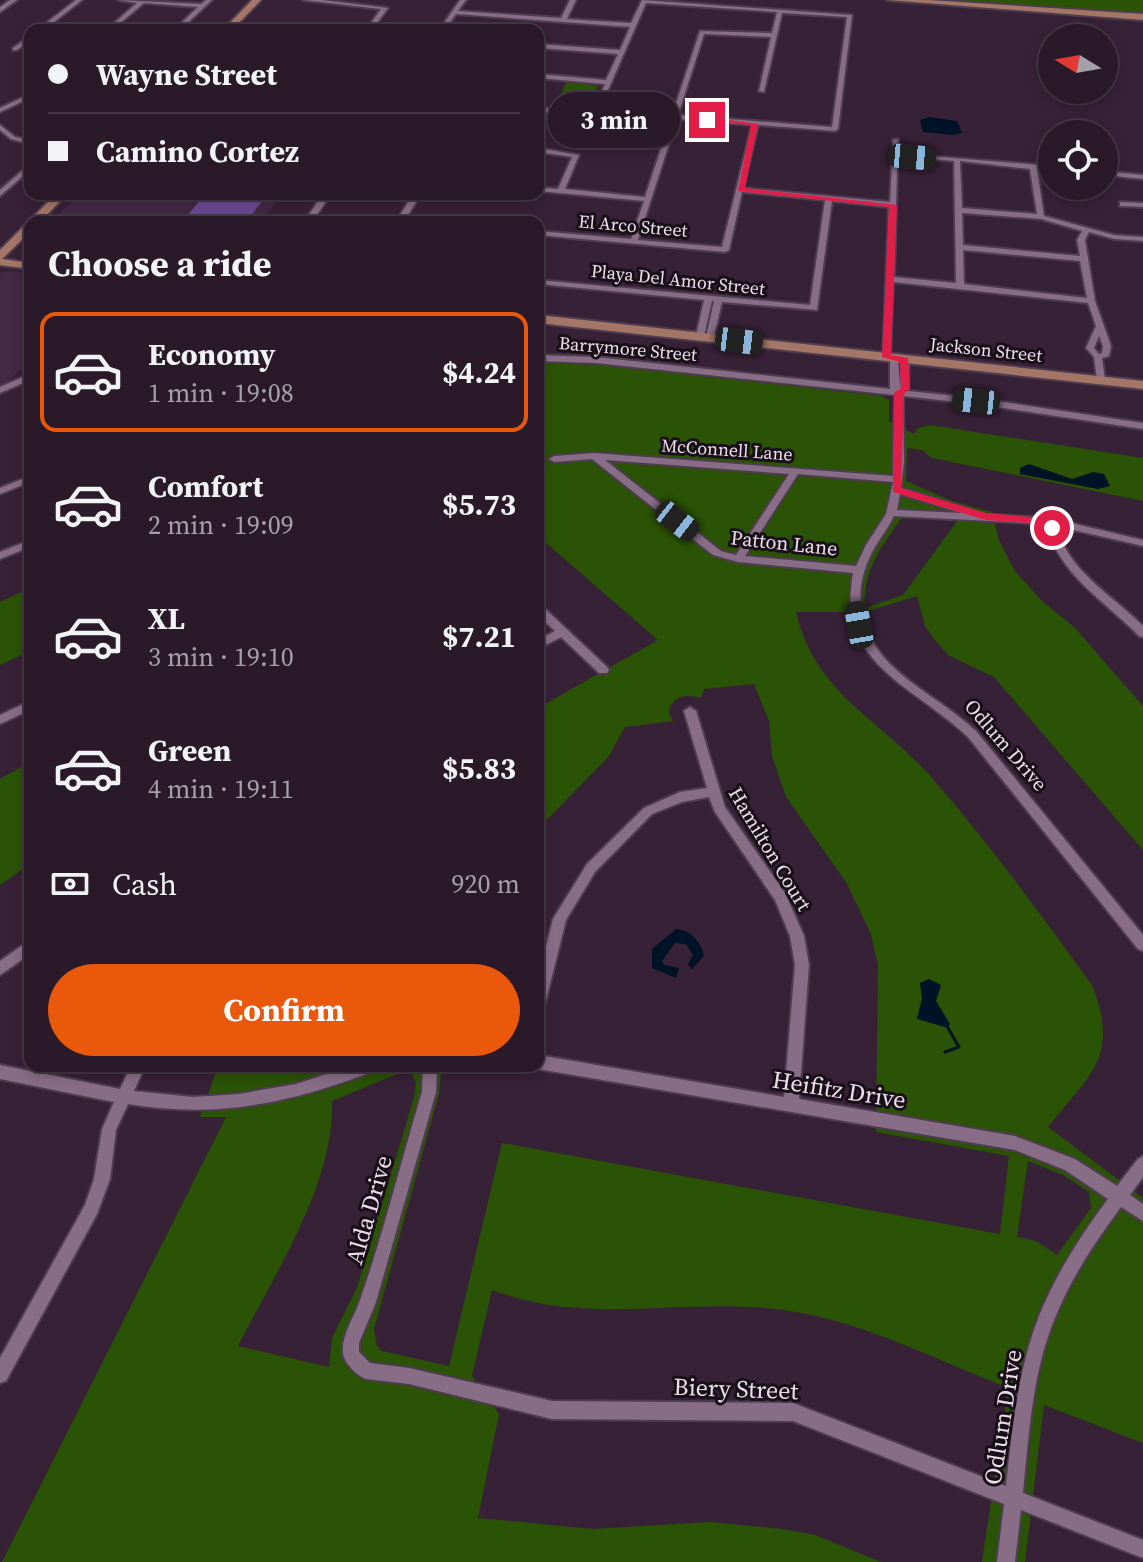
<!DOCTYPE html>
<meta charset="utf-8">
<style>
:root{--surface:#291929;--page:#352635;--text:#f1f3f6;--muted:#a5a0a8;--line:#453846;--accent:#ea580c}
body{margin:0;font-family:"Source Serif 4",serif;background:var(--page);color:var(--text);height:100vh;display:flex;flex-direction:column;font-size:30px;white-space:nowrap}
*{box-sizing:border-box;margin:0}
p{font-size:26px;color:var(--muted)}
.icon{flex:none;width:44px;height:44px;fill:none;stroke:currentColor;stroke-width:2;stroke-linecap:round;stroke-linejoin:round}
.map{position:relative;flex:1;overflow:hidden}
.side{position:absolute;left:24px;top:216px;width:520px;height:856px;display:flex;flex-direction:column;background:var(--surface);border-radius:16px;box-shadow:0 4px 12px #0003,0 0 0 2px var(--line)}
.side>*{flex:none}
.guide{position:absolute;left:24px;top:24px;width:520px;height:176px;border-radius:16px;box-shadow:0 4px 12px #0003,0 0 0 2px var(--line);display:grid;align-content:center;height:176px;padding:0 24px;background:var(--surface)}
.needle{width:52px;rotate:281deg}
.fabs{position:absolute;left:1038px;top:24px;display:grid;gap:16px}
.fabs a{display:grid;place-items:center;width:80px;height:80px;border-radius:50%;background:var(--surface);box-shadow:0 4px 12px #0003,0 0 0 2px var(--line);font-size:40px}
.end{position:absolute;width:36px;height:36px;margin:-18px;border:10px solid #e11d48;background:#fff;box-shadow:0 0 0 4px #fff}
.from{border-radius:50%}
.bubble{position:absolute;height:56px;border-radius:28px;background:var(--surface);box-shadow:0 4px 12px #0003,0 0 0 2px var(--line);font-size:26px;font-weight:700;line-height:56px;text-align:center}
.car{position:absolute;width:24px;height:48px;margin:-24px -12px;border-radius:10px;box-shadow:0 0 6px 2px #0007;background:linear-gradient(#222 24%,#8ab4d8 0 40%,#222 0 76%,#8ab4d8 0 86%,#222 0)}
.guide b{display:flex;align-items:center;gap:28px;height:76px;font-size:30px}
.guide b+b{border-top:2px solid var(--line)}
.guide i{width:20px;height:20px;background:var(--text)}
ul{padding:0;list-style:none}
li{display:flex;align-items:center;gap:24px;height:120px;margin:0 16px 12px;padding:0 8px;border:4px solid transparent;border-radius:16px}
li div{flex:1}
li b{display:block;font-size:30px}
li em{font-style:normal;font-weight:700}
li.on{border-color:var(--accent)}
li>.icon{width:72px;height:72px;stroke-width:1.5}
h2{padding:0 24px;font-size:36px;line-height:96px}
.pay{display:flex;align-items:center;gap:20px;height:88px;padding:0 24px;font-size:30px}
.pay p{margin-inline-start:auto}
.primary-button{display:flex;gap:16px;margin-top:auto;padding:16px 24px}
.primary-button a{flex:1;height:92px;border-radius:48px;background:var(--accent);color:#fff;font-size:32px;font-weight:700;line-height:92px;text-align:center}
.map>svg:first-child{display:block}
.built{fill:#432943}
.green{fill:#2a5305;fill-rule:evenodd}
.water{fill:#001225}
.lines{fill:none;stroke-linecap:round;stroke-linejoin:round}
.stream{stroke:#001225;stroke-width:3}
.building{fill:#6b4892}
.street-casing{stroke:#4f3d4f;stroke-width:4}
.secondary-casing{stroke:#4f3d4f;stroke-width:4}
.street{fill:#876d86;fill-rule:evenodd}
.secondary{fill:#a47667;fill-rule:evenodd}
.route{fill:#e11d48}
.labels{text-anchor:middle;stroke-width:6;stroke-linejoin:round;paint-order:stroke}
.far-street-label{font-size:18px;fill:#ecddeb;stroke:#190f19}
.street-label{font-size:20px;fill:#ecddeb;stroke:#190f19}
.near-street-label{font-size:24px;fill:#ecddeb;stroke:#190f19}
</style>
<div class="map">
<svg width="1143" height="1562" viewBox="0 0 1143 1562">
<rect width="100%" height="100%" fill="#372137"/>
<path class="built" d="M79,194h203l-21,28h-210z
M9,271l21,2v94l-12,4 -9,11 -9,3v-112z"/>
<path class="green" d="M947,0h196v14z
M567,81l31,5 -10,23 -34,-1z
M538,363l65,2 279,31 7,4v21l25,13 4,-6 12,-3 213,33v43l-211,-43 -10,-8 -15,-2 -1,33 46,20 40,11 7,28 16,31 26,29 34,28 68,78v144l-149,-173 -46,-22 -13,-15 -10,-14 -8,-30 -52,16h-69c20,84 84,106 136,166 57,65 109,137 160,207 28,72 -1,88 -44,142l95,71v245l-99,-38 -19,157h-43l26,-174c-68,-27 -147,-67 -219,-77 -102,-16 -197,17 -297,-21l-20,86 27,38 -21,104 115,11 117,-7 72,7 33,6 66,27h-879l224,-445h-26l18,-51h229l-6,8 -2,20 -65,235 3,17 5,5 67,15 53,-223 498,91 9,-78 -133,-24 2,-166 -7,-32 -25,-52 -60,-85 -14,-41 -3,-35 -15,-37 -50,5 -3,9c-14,-4 -29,-3 -32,14l4,9 -48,6 -16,29 -71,73v-121l120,-68 -120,-104zM908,518l50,2 -55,75 -38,13c-3,-36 16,-61 36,-89zM409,1069l7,13 -2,15 -57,191 -25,50 -3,29 -91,-21c36,-71 97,-163 94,-245zM1028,1161l35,14 26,17 2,16 -34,47 -21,-14 -19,-4z
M30,588v63l-30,14v-63z
M30,762v102l-30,21v-106z"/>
<path class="water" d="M929,117l28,4 5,12 -9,2 -30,-3 -3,-12z
M1029,464l43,15 21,-7 11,2 6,12 -12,3 -78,-15v-6z
M676,929c14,0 26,14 28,27l-12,13 -4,-5 5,-9 -7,-11 -11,-1 -13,18 2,4 15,3 -3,10 -24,-10v-19z
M929,979l12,6 -5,16 14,23 -2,4 -31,-9 5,-21 -2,-15z"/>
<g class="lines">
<path class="stream" d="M945,1052l14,-5 -11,-19"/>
</g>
<path class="building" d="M205,194l45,4 3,-4h15l-22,28h-64z"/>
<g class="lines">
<g class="street-casing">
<path id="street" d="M10,0h7l-17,12v-5z
M76,0h6l-38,30h-7z
M118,0l83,4 5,-4h6l-32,30h-6l24,-23 -54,-4 -32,27h-6l31,-27z
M303,0h19l66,8 -16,22h-6l15,-21z
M460,0h6l-8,11 103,7 9,-18h6l-9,19 64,4 11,-23 210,15 -14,114 -3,2 -77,-6 -15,63 147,14 3,-62 5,-1 -4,138 62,6 -2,-122 -48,-4 -2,-1v-2l148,12v4l-15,-1 7,47 70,19 29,2v4l-29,-2 -25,-7 -4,8 10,61 16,45 -2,10 -7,2 3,22 -4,3 -4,-3 -3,-23 -8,-9 10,-22 -8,-23 -195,-21 -3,75 -7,2 6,-152 -57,-6 -15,109 -95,-8 -8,35 -4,2 -4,-2 8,-36h-2l-8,35 -4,2 -4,-2 8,-36 -166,-16v-4l272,25 15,-105 -83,-8 -13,58 -4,2 -187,-17v-4l93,8 13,-38 -106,-10v-4l20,2 14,-32 -34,-5v-4l41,7 -14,34 80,8 55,-166 72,2 5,-21 -131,-9 -48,110 -3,2 -57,-3v-4l55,3 12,-27 -67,-6v-4l68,6 12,-26 -80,-6v-4l82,6 10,-23 -174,-13 -11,16h-6zM782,13l65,4 -15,110 -154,-12 26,-81 67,3 -12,54 5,1zM677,119l75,6 -30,122 -84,-7zM960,161l70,8 7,45 -75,-6zM962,213l79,6 41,12 -5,9 3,16 -117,-11zM963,250l117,11 7,37 -123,-14zM1099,336l4,10 -1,7 -3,1 -5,-6z
M285,25l40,3 3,2h-53z
M30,36v5l-13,9h-4v-2z
M30,94v4l-30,14v-4z
M0,125l15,12 15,3v4l-19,-5 -11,-9z
M30,164v6l-30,26v-6z
M1104,171l39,4v4l-39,-4z
M323,194h8l-19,28h-8z
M413,194h8l-15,24 17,4h-27z
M1120,202l23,1v4l-20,-1h-3z
M538,355l58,2 294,32v-31l4,-3 4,3 2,31 1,-29 4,-3 4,3 -1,31 68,7 167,25v6l-167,-25 -73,-8 1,66 -3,26 73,23 1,3 75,4 93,22v6l-87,-20c13,46 55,68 87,100v11l-4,-1c-35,-36 -80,-61 -93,-112l-152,-8c-7,15 -19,28 -25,43 -7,15 -10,32 -8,49 8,62 74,84 115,123l167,204v16l-5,-2 -170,-212c-54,-52 -132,-72 -115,-164l-115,-11 -25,-7 -121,-96 -38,3 -5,-3 5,-3 40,-3 299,23 2,-81 -299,-32 -58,-2zM605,460l184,14 -53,81 -15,-4zM798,474l95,8 -7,32 -20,31 -10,21 -111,-10zM900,494l62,19 -65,-3z
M30,374v6l-30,13v-6z
M30,476v6l-30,12v-6z
M30,540v7l-30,12v-7z
M538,605l4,1 65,61 2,3 -2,3h-8l-38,-36 -23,12v-9l17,-9 -17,-16z
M30,701v9l-30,14v-9z
M690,707l6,4 29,96 60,86 19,43 5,29 -10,134 216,37 60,23 42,27 21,-27 5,-3v21l-13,18 13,9v17l-22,-14c-26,35 -50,71 -66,111 -23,55 -26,117 -32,175l120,47v18l-122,-48 -6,52h-18l7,-58 -211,-83 -241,-2 -143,-35 -43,-5c-10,-4 -22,-16 -23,-26 -2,-18 12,-37 17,-53 24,-68 41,-139 62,-208l1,-26h14l-1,26 -60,210 -17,41v9l11,11 39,5 143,33 241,2 213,83c6,-57 12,-116 33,-170 17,-42 42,-81 69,-117l-43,-29 -50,-20 -477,-81 -5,-3h5v-11l246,42 11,-132 -5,-29 -15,-36 -60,-88 -6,-15 -27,5 -30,12 -57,58 -29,48 -21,84 -2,4 -5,2v-32l15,-59 34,-55 57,-56 36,-16 27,-4 -23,-77z
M30,940v14l-30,21v-14z
M0,1065l120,24 11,-23h14l-11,25 59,6 46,-3 57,-10 55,-18h25l-2,5c-83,32 -157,48 -246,33l-12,26 -6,49 -13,35 -91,167 -6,2v-25l85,-153 9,-26 8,-50 12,-27 -114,-23z"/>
</g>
<g class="secondary-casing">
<path id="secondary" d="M252,0h9l-29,30h-9z
M887,0h41l215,14v6z
M56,194h11l-27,28h-10v10l-28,27 28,4v6l-30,-4v-15z
M538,315l605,66v8l-605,-66z"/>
</g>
<use href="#street" class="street"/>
<use href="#secondary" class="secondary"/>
</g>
<path class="route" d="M707,117l51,7 -13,64 152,17 -6,150 17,3 2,31 -6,5 -3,94 85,25 68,6 1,11h-7l-2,-6 -60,-4 -93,-28 1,-99 7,-5 -1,-26 -18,-5 7,-150 -151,-16 13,-66 -47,-4z"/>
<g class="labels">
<g class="far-street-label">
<text transform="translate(633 226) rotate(5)" y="6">El Arco Street</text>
<text transform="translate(678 280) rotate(6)" y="6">Playa Del Amor Street</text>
<text transform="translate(628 349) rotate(5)" y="6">Barrymore Street</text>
<text transform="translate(986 350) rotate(6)" y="6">Jackson Street</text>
<text transform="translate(727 450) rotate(4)" y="6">McConnell Lane</text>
</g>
<g class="street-label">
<text transform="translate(784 543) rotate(6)" y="7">Patton Lane</text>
<text transform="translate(1006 745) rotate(49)" y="7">Odlum Drive</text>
<text transform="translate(770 849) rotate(59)" y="7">Hamilton Court</text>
</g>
<g class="near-street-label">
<text transform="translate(839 1090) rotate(9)" y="8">Heifitz Drive</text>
<text transform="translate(369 1210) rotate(-74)" y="8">Alda Drive</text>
<text transform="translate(736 1389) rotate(2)" y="8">Biery Street</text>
<text transform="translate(1003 1417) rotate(-81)" y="8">Odlum Drive</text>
</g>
</g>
</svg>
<div class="fabs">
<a><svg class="needle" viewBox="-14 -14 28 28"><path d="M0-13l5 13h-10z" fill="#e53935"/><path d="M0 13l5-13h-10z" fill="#a5a0a8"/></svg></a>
<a><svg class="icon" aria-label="locate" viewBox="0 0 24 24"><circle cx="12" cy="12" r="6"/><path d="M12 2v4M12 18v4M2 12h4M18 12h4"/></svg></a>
</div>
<i class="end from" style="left:1052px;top:528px"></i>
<i class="end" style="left:707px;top:120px"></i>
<div class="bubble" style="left:548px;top:92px;width:132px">3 min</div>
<i class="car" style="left:912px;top:157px;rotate:95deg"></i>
<i class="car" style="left:739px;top:341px;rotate:97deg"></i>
<i class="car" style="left:976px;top:401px;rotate:276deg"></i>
<i class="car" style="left:677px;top:521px;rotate:128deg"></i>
<i class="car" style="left:859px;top:625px;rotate:350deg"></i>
<div class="guide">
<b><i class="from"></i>Wayne Street</b>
<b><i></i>Camino Cortez</b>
</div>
<section class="side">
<h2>Choose a ride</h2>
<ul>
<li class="on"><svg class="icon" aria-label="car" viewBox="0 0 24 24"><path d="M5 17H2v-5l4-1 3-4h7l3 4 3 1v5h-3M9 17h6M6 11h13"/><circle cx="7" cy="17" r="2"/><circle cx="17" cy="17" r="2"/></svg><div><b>Economy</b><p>1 min · 19:08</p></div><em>$4.24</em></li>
<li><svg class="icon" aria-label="car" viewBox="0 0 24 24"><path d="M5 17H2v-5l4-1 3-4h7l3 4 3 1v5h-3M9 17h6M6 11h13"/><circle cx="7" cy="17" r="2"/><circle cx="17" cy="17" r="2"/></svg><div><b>Comfort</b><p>2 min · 19:09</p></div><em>$5.73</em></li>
<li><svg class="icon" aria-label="car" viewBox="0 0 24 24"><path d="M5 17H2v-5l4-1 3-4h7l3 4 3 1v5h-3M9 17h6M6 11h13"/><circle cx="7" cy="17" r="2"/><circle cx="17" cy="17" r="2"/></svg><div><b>XL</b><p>3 min · 19:10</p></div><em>$7.21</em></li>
<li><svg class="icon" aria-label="car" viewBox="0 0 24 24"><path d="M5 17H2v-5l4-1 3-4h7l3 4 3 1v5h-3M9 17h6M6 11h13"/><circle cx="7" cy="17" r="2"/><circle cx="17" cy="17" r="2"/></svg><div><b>Green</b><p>4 min · 19:11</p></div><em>$5.83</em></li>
</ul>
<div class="pay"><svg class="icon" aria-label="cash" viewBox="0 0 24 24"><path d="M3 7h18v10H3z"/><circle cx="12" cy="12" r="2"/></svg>Cash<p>920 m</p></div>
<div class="primary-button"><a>Confirm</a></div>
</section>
</div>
